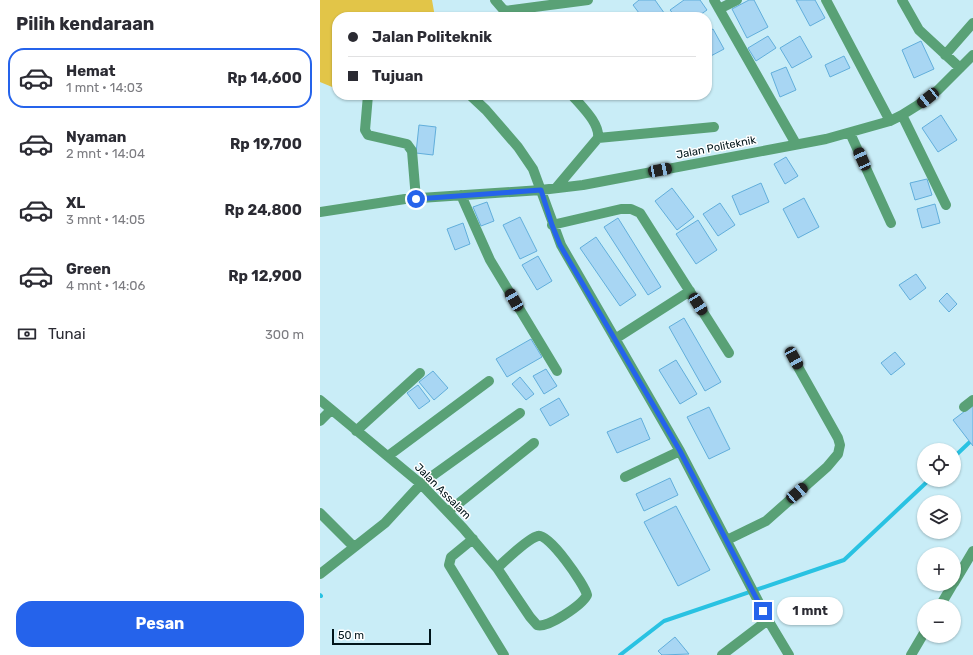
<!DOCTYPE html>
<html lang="id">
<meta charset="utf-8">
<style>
:root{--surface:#fff;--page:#f2f2f3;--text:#2b2b33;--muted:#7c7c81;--line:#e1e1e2;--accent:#2563eb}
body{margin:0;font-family:Rubik,sans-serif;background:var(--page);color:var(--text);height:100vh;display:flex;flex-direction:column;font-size:15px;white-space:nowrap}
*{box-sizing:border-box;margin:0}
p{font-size:13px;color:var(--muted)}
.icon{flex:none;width:22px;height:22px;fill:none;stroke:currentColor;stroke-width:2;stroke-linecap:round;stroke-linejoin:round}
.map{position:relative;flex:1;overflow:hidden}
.panel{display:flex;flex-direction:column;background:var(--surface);width:320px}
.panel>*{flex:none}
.top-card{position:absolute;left:12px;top:12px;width:380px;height:88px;border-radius:16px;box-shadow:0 1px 3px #0004;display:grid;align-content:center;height:88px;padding:0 16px;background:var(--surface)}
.controls{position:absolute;left:597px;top:443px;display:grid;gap:8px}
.controls a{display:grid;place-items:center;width:44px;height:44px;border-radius:50%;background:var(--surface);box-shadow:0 1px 3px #0004;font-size:20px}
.scale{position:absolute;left:12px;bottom:10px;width:99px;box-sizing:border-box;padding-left:4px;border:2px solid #01151a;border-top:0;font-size:11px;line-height:14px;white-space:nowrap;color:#01151a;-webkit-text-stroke:3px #fff;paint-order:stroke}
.end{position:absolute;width:18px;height:18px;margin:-9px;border:5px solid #2563eb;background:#fff;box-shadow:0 0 0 2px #fff}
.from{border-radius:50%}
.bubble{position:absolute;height:28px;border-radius:14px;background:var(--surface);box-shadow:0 1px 3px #0004;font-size:13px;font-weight:700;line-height:28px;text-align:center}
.car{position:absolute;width:12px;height:24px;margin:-12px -6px;border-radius:5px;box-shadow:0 0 3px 1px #0007;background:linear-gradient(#222 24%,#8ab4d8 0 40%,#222 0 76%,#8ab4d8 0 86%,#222 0)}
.top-card b{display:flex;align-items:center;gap:14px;height:38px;font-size:15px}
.top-card b+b{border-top:1px solid var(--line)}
.top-card i{width:10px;height:10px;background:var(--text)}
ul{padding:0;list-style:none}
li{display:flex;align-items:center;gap:12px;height:60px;margin:0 8px 6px;padding:0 8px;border:2px solid transparent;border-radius:16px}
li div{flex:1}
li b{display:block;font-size:15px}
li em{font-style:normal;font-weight:700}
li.on{border-color:var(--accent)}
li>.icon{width:36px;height:36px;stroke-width:1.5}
h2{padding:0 16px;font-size:18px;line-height:48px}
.pay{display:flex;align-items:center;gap:10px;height:44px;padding:0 16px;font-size:15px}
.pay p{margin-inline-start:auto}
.cta{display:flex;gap:8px;margin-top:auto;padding:8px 16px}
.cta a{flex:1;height:46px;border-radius:16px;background:var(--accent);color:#fff;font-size:16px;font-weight:700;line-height:46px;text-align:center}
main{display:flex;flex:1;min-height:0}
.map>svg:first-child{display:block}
.green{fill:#e2c548}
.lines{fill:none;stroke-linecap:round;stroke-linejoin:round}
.stream{stroke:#29c2e2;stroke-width:4}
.building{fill:#a8d6f3;stroke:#61aedb}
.minor{stroke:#59a176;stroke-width:10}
.route{stroke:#2563eb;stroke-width:5}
.labels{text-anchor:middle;stroke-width:3;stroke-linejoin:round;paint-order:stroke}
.street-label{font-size:11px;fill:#01151a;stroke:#fff}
</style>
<main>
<section class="panel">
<h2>Pilih kendaraan</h2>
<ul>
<li class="on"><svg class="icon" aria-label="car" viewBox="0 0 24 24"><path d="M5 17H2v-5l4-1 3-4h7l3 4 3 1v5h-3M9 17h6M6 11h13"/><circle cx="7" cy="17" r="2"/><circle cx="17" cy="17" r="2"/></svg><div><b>Hemat</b><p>1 mnt · 14:03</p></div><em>Rp 14,600</em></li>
<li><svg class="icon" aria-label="car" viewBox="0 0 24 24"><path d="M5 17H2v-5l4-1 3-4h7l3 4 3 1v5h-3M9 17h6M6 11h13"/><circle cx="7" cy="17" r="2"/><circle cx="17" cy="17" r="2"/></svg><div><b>Nyaman</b><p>2 mnt · 14:04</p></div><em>Rp 19,700</em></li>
<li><svg class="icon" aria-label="car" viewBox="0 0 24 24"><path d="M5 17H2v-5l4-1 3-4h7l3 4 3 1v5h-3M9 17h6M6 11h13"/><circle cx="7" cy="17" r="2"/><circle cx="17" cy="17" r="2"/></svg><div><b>XL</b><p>3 mnt · 14:05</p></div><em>Rp 24,800</em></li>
<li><svg class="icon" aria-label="car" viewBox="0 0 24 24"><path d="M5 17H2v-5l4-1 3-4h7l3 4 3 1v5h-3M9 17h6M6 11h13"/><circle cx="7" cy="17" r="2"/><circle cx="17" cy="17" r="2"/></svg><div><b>Green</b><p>4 mnt · 14:06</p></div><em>Rp 12,900</em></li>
</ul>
<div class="pay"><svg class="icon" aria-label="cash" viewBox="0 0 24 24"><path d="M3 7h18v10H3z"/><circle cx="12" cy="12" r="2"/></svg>Tunai<p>300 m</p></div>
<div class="cta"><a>Pesan</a></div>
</section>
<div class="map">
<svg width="653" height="655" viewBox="0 0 653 655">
<rect width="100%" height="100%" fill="#c9edf7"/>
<path class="green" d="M0,0h112l3,17h-98v72l-17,-7z"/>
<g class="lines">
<path class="stream" d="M634,457l19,-18
M0,595l1,1
M300,655l44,-34 180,-61 85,-80"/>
</g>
<path class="building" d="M319,0h16l12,17h-25l-9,-12z
M364,0h16l7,10 -10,7h-21l-6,-7z
M429,0h5l14,27 -21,11 -15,-29z
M476,0h19l10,18 -15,8z
M393,29l11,20 -17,9v-26z
M448,36l8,12 -20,13 -8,-13z
M480,36l12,21 -20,11 -12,-20z
M601,41l13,28 -20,9 -12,-28z
M524,56l6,12 -20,9 -5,-12z
M466,67l10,23 -16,7 -9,-24z
M621,115l16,25 -19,12 -16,-24z
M99,125l17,2 -3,28 -17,-2z
M466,157l12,19 -13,8 -11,-20z
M607,179l5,16 -17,5 -5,-17z
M441,183l8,19 -29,13 -8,-19z
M352,188l22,29 -17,13 -22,-29z
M484,198l15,29 -21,11 -15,-29z
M167,202l7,19 -13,5 -8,-19z
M400,203l15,22 -17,11 -15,-22z
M615,204l5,19 -18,5 -5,-19z
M200,217l17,34 -17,8 -17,-34z
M298,218l43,69 -13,8 -44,-68z
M378,220l19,30 -21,14 -20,-30z
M143,223l7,21 -15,6 -8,-21z
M276,237l40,58 -16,11 -40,-58z
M218,256l14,25 -15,9 -15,-25z
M596,274l10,14 -16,12 -11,-15z
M627,293l10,11 -8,8 -10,-11z
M364,318l37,64 -16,9 -36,-64z
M211,339l11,18 -35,20 -11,-18z
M575,352l10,12 -14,11 -10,-12z
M356,360l21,34 -17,10 -21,-34z
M226,369l11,17 -13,8 -11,-18z
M113,371l15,17 -14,12 -15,-18z
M200,377l14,17 -8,6 -14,-16z
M98,385l12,16 -11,8 -12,-16z
M239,398l10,17 -19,11 -10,-17z
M653,405v41l-20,-26z
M389,407l21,42 -21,10 -22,-42z
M321,418l9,21 -33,14 -10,-21z
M350,478l8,17 -34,16 -8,-17z
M356,506l34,64 -32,16 -34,-64z
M355,637l14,17 -27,1 -4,-4z"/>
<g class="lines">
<path class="minor" d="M175,0l13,15
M394,0l82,144
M506,0l64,121
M582,0l17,30 41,38
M399,9l18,-9
M184,11l84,-11
M625,55l28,-32
M48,95l-3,35 3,5 39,9 5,7 4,48
M150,95l16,15 32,37 15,22 28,76 119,206 88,169 21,35
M582,115l44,90
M530,133l41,90
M278,138l116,-11
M236,188l42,-50c2,-15 -17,-32 -26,-43
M141,195l29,65 67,111
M0,212l85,-13 136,-9 42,-5 243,-46 64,-18 12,-6 16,-10 20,-15 35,-35
M232,225l69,-16h10l9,4 89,140
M295,339l75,-48
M0,400l101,84 42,44 34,40 33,49 7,8c10,4 45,-20 50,-30 -2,-10 -39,-63 -49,-59 -10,2 -33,25 -41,32
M644,407l9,-7
M0,421l11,-11
M36,431l64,-58
M68,456l101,-75
M305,477l55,-26
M128,512l86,-69
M0,513l34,34
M153,539l-22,18 -2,8 55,90
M407,540l39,-19 61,-54 11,-13 2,-9 -2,-7 -45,-80
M0,574l65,-51 36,-39 99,-71
M634,583l19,-32
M620,606l13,-22
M402,655l46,-35
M591,655l13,-22"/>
</g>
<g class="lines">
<path class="route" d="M96,199l125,-9 11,35 8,20 120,206 83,160"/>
</g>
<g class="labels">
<g class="street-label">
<text transform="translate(396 147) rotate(-11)" y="4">Jalan Politeknik</text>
<text transform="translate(123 491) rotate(45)" y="4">Jalan Assalam</text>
</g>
</g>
</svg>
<div class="controls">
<a><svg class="icon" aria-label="locate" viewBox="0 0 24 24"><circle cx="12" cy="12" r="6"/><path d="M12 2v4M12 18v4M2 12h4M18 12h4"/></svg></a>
<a><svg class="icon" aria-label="layers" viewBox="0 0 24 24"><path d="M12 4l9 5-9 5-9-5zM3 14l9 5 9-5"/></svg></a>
<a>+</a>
<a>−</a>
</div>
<div class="scale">50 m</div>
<i class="end from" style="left:96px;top:199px"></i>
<i class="end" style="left:443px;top:611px"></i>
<div class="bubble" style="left:457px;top:597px;width:66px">1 mnt</div>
<i class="car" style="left:608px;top:98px;rotate:231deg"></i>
<i class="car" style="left:542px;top:159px;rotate:336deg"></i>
<i class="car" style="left:340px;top:170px;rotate:79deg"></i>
<i class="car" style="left:194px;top:300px;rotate:330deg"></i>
<i class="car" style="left:378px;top:304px;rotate:148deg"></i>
<i class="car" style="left:474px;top:358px;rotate:151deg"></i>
<i class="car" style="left:477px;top:493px;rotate:49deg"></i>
<div class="top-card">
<b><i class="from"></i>Jalan Politeknik</b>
<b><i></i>Tujuan</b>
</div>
</div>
</main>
